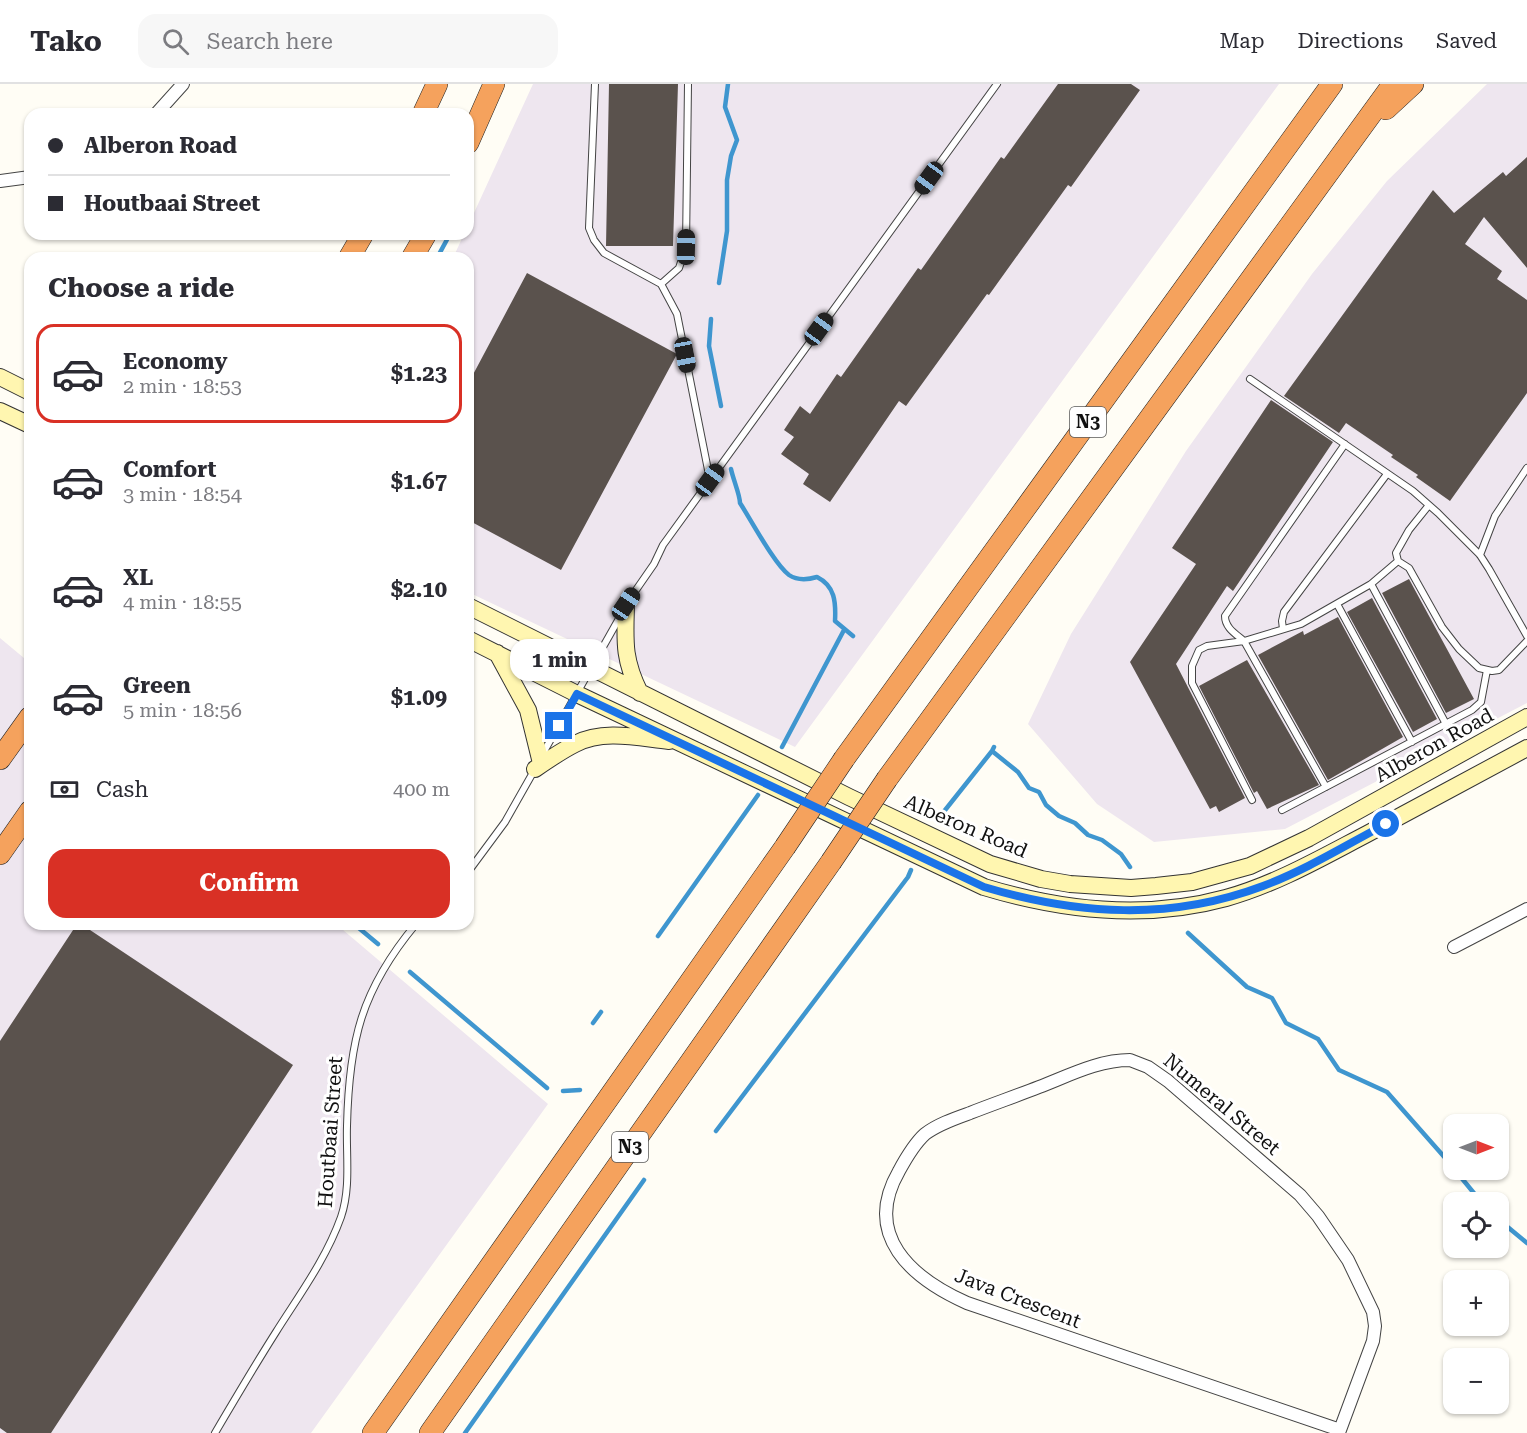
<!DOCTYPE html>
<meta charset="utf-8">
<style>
:root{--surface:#fff;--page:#f7f7f7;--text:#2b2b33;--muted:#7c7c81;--line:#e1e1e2;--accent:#d93025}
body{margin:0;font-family:"Roboto Serif",serif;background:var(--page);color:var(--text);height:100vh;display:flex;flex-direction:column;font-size:22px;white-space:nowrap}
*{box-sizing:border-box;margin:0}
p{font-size:20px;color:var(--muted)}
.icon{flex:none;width:33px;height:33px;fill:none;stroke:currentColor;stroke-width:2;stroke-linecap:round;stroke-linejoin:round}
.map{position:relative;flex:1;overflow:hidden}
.details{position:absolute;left:24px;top:168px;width:450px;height:678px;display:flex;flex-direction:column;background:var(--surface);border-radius:18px;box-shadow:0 2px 4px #0004}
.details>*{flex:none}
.hud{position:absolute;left:24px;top:24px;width:450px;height:132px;border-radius:18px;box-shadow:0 2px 4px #0004;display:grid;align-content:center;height:132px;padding:0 24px;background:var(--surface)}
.needle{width:39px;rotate:90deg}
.buttons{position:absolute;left:1443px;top:1030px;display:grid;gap:12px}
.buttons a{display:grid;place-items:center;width:66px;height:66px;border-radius:12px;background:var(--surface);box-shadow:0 2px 4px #0004;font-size:30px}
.end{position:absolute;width:27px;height:27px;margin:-14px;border:8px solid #1a73e8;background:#fff;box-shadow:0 0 0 3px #fff}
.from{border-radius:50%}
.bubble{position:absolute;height:42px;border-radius:18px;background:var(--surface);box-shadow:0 2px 4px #0004;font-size:20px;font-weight:700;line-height:42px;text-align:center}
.car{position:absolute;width:18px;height:36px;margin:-18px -9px;border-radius:8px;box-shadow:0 0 4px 2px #0007;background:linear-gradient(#222 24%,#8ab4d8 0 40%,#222 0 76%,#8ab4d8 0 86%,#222 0)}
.hud b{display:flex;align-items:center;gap:21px;height:57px;font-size:22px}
.hud b+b{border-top:2px solid var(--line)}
.hud i{width:15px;height:15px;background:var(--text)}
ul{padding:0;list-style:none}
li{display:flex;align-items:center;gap:18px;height:99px;margin:0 12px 9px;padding:0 12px;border:3px solid transparent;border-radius:18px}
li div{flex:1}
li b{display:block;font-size:22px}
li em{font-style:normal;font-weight:700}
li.on{border-color:var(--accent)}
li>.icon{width:54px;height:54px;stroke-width:1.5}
h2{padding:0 24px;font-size:27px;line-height:72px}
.pay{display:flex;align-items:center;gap:15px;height:66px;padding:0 24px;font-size:22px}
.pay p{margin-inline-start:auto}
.cta{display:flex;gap:12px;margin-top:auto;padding:12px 24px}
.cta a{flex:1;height:69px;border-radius:18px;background:var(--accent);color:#fff;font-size:24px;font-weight:700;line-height:69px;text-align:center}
header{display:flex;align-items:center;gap:36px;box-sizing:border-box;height:84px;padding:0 30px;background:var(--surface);border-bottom:2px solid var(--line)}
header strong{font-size:28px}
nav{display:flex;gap:33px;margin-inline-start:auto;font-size:21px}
.search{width:420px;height:54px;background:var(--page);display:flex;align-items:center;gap:15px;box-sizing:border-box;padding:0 21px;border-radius:18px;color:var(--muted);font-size:22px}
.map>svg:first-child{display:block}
.industrial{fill:#eee6ef}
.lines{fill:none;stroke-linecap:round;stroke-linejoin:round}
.stream{stroke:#3f96cf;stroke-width:4.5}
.building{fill:#5a524d}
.service-casing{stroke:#444;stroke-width:8}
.minor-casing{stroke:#444;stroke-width:14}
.secondary-casing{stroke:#333;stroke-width:18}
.motorway-casing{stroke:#222;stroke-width:22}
.service{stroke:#fff;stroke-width:6}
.minor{stroke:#fff;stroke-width:12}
.secondary{stroke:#fff6b0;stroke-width:16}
.motorway{stroke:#f5a25d;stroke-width:21}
.motorway-bridge-casing{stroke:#222;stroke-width:22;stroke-linecap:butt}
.motorway-bridge{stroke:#f5a25d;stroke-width:21}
.route{stroke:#1a73e8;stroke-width:8}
.labels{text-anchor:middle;stroke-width:6;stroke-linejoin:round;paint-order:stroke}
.shield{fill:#fff;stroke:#585858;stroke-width:1.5}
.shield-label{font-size:18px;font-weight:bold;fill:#111}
.street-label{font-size:20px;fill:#111;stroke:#fff}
</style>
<header>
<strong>Tako</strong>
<div class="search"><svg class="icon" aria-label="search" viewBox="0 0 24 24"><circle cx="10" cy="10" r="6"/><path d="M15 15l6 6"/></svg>Search here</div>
<nav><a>Map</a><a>Directions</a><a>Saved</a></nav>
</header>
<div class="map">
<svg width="1527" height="1349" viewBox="0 0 1527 1349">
<rect width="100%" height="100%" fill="#fffdf5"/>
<path class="industrial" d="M533,0h746l-484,663 -327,-155v-334h-15l11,-24h4v-8z
M1487,0h40v619l-242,126 -131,13 -57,-38 -69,-80 43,-90 115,-183 126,-177 75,-93z
M0,554l30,25v261h306l212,180 -237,329h-311z"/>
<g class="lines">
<path class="stream" d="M437,174l13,-24
M719,199l8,-52v-51l4,-24 6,-16 -12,-33 3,-23
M711,235l-2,27 12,60
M731,385c2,10 9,26 9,34 11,17 35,62 49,72 9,6 18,5 28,2 18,9 19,25 18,44l18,15
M782,663l62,-117
M992,667l26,21 11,16 10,4 7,13 13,11 16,7 13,12 14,5 19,14 9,13
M938,735l54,-68 2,-4
M354,840l24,20
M1188,849l59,54 25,11 14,25 32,16 21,31 48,22 67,76
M658,852l100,-141
M410,888l137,116
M593,939l8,-11
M563,1007l17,-1
M716,1047l192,-254 3,-7
M1455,1086l27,33
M1498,1135l29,24
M465,1349l179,-253"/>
</g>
<path class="building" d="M609,0h69l-5,162h-67z
M1058,0h73l9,6 -69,97 -3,-2 -79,110 -2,-1 -81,112 -7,-5 -69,101 -27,-18 6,-10 -28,-20 13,-17 -10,-7 16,-24 10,8 27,-40 4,3 77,-109 3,2 80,-113 3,2z
M1527,73v111l-43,-51 -19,27 37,27 -5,8 30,21v93l-77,108 -34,-24 2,-2 -27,-18 2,-2 -47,-32 -7,10 -55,-37 149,-206 21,23 49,-41 3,4z
M527,189l150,81 -116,216 -93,-50v-136z
M1271,316l62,42 -100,149 -6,-5 -51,78 69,134 -26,14 -3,-6 -6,3 -80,-147 66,-98 -24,-16z
M1409,495l65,120 -28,14 -64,-120z
M1372,514l65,121 -24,13 -66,-120z
M1338,533l65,120 -75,43 -70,-125 45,-24 1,4z
M1247,576l72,125 -52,24 -10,-18 -3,2 -55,-107z
M77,840h4l212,141 -242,368h-44l-7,-5v-387z"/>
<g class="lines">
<g class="service-casing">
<path id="service" d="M595,0l-6,144 5,12 10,13 57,31 16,30 33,166
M661,200l18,-16 7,-21 2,-163
M1250,295l163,112 25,22 42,42 9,14 38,67
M1429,421l-20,25 -13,23 2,8 11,7 33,59 17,22 20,19 13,3 7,-1 28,-29
M1480,471l15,-39 32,-48
M1371,500l75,140
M627,519l27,-39 9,-19 334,-461
M1337,520l75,138
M1283,545l-1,-8 2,-9 103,-138
M542,671l79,-140
M1326,703l-82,-146c-8,-7 -19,-13 -19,-25l120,-172
M1252,716l-60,-117v-17l7,-16 8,-4 37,-5 57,-17 70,-40 27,-23
M1282,726l190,-100 9,-8 6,-32
M468,788l37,-50 30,-53
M215,1349c20,-34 40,-68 61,-101 24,-38 50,-73 65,-115 10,-29 5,-62 6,-91 2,-85 14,-136 69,-202"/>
</g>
<g class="minor-casing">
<path id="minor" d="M156,30l27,-30
M0,97l30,-4
M1454,863l73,-38
M1130,976l18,7 20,14 132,114 18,21 30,44 25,52 2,14 -2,15 -33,89 -373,-127c-56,-25 -105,-68 -68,-132 7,-13 15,-27 26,-37 13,-10 31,-16 45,-21 23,-9 46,-17 69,-26 29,-11 59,-27 91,-27z"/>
</g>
<g class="secondary-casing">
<path id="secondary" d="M0,293l30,15
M0,327l30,14
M626,521c-1,36 -3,54 14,88
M468,522l381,191 141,67 51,15 29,5 61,4 25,-2 36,-4 58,-16 59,-28 218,-121
M468,555l109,55 407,193c79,24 162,33 242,11 50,-14 95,-40 141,-64 53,-29 107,-57 160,-86
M497,569l31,57 12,49
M535,685c13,-9 26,-18 40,-25 29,-15 64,-6 94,-3"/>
</g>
<g class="motorway-casing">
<path id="motorway" d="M1386,25l27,-25
M423,30l14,-30
M468,59l26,-59
M349,174l14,-24
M412,174l14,-24
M0,675l30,-42
M844,675l488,-675
M887,695l506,-695
M0,770l30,-43
M373,1349l412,-586
M430,1349l401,-571"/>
</g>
<use href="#service" class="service"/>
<use href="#minor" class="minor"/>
<use href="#secondary" class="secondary"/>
<use href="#motorway" class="motorway"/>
<g class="motorway-bridge-casing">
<path id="motorway-bridge" d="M785,763l59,-88
M831,778l56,-83"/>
</g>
<use href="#motorway-bridge" class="motorway-bridge"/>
</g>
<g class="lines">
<path class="route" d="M559,642l18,-32 407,193c94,28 186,34 279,-1 43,-16 83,-41 123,-62"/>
</g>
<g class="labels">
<g class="shield">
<rect x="1070" y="323" width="36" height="30" rx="4.5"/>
<rect x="612" y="1048" width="36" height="30" rx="4.5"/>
</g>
<g class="shield-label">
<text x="1088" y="344">N3</text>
<text x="630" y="1069">N3</text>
</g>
<g class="street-label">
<text transform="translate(1434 661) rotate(-29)" y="7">Alberon Road</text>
<text transform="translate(966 742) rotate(23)" y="7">Alberon Road</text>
<text transform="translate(1222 1020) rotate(40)" y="7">Numeral Street</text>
<text transform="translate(330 1048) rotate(-86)" y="7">Houtbaai Street</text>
<text transform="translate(1018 1214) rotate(21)" y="7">Java Crescent</text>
</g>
</g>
</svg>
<div class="buttons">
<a><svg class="needle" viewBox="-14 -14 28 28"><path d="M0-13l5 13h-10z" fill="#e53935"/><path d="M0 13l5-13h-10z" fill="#7c7c81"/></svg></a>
<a><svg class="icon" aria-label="locate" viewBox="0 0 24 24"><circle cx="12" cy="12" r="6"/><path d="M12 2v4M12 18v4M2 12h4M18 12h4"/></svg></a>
<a>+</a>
<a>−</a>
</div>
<i class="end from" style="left:1386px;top:740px"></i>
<i class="end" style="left:559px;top:642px"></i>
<div class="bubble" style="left:510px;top:555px;width:99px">1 min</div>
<i class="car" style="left:929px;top:94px;rotate:216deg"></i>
<i class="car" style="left:686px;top:163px;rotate:1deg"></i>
<i class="car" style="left:819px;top:245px;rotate:36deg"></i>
<i class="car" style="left:685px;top:271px;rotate:169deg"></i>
<i class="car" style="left:710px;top:396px;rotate:36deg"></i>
<i class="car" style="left:626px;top:520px;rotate:34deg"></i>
<div class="hud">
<b><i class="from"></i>Alberon Road</b>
<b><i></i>Houtbaai Street</b>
</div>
<section class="details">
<h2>Choose a ride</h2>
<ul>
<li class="on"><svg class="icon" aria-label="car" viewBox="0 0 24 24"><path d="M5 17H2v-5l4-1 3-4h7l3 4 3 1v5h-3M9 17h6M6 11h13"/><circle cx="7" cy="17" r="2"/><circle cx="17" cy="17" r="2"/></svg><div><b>Economy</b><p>2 min · 18:53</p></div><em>$1.23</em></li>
<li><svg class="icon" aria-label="car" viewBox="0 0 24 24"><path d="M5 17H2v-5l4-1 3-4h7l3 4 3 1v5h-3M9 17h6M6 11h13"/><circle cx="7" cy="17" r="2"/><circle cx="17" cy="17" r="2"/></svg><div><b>Comfort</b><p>3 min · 18:54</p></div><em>$1.67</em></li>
<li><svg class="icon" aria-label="car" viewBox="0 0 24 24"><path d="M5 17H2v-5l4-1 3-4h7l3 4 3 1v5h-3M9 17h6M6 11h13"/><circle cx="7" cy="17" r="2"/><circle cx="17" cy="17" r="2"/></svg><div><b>XL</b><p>4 min · 18:55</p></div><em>$2.10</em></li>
<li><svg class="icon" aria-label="car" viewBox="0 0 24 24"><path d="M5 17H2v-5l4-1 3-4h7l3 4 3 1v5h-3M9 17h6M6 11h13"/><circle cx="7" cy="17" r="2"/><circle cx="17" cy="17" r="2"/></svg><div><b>Green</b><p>5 min · 18:56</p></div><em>$1.09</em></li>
</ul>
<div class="pay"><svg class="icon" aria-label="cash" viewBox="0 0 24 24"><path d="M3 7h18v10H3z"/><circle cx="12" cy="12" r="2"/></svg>Cash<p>400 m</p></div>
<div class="cta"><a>Confirm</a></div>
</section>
</div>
